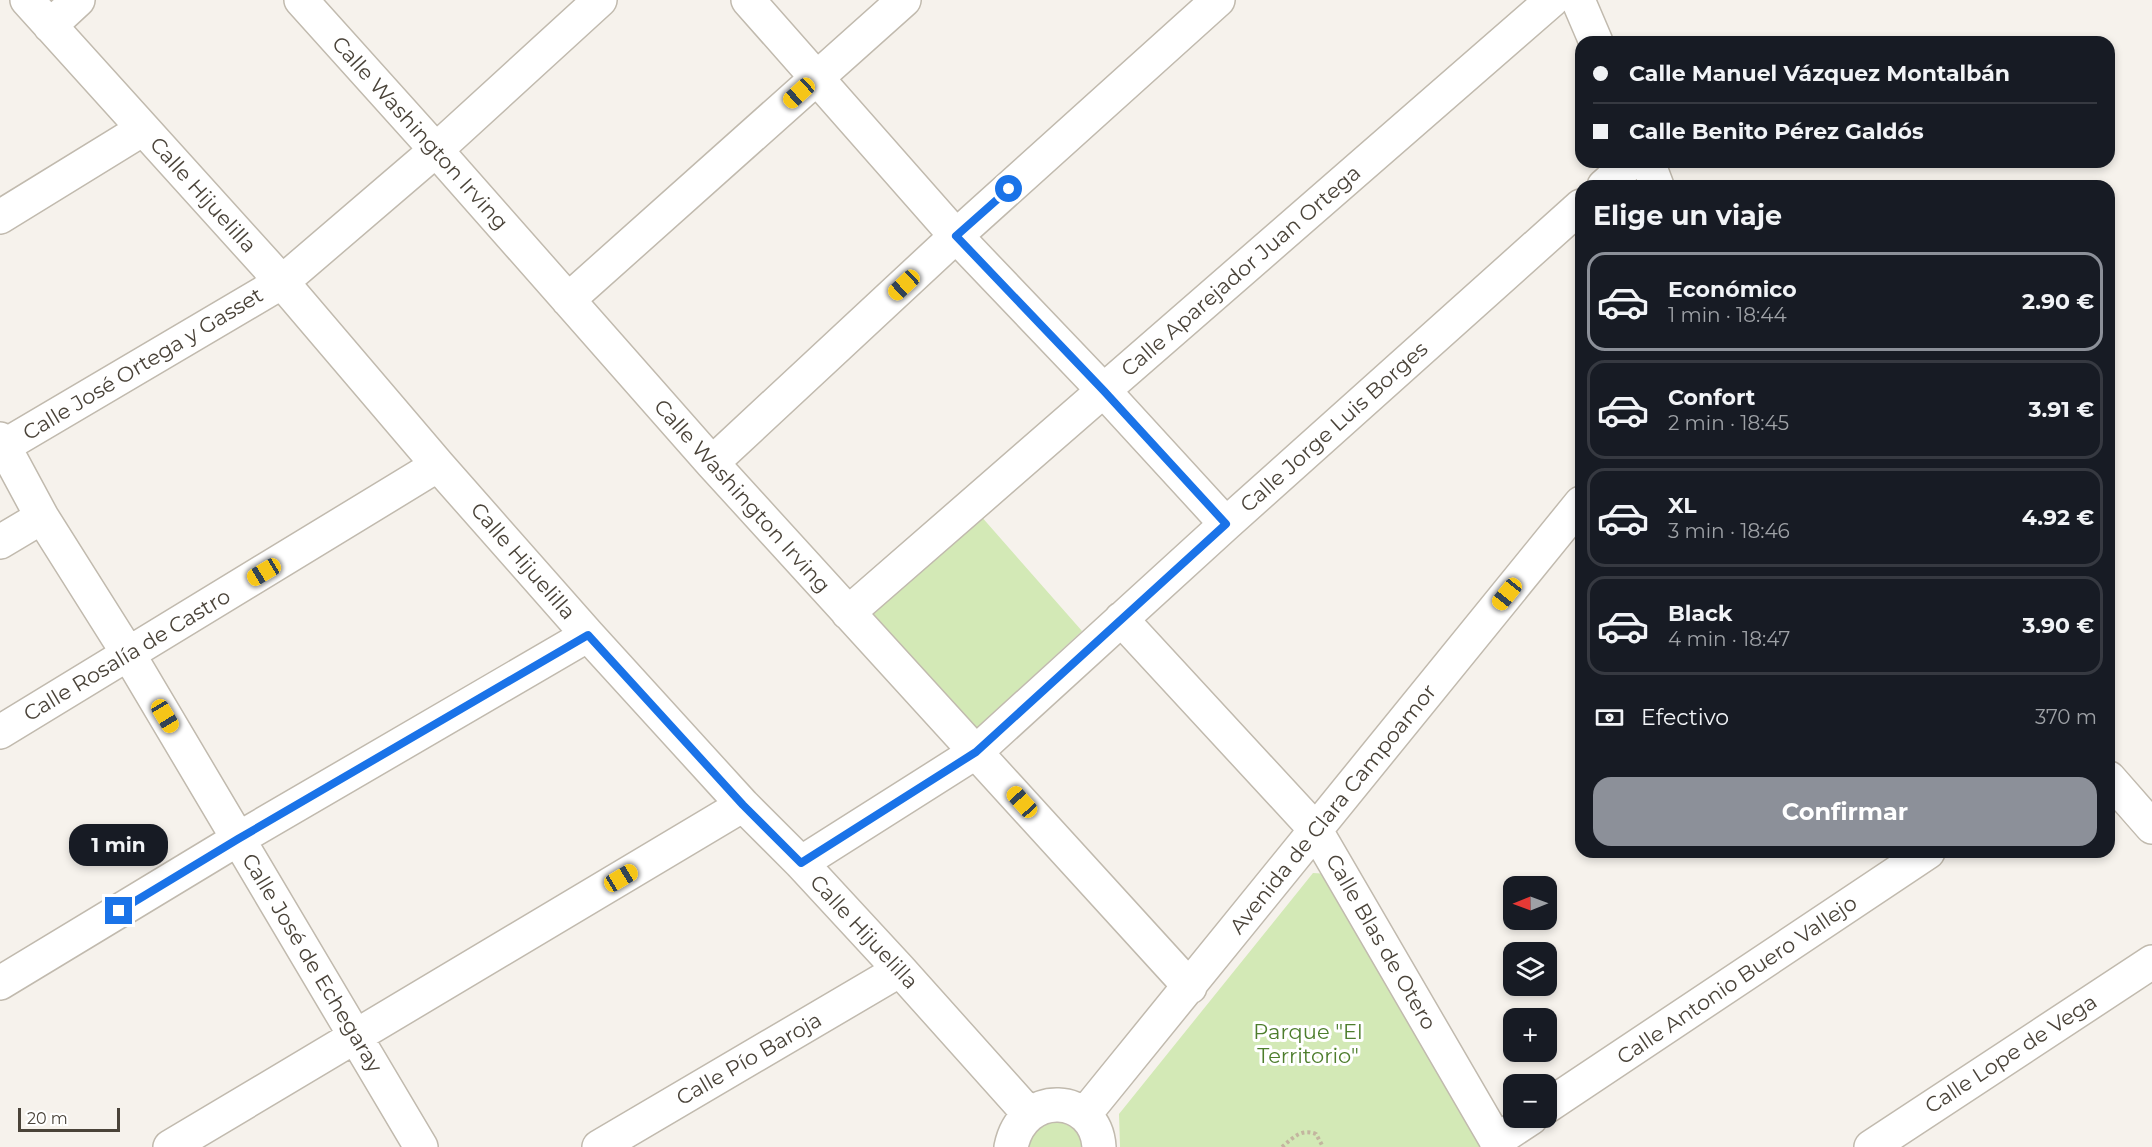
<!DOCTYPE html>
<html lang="es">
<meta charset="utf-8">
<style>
:root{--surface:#171b24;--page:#242831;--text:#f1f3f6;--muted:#9ea1a6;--line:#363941;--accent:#8c9099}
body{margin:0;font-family:Montserrat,sans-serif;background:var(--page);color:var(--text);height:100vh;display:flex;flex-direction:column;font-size:22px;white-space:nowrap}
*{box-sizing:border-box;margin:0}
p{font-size:20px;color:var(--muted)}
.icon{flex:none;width:33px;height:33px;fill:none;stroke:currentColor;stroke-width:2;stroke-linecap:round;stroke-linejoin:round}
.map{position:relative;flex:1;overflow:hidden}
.details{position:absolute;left:1575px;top:180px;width:540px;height:678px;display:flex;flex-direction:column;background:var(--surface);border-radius:18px;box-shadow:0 3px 9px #0003}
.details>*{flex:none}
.top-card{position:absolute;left:1575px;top:36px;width:540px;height:132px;border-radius:18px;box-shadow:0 3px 9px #0003;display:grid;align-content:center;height:132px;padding:0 18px;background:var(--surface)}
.needle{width:39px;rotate:269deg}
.controls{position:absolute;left:1503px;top:876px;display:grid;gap:12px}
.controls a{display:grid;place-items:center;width:54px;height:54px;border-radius:12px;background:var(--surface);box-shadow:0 3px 9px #0003;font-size:30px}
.scale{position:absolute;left:18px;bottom:15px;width:102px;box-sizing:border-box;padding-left:6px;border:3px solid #4a4339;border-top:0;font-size:16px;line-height:21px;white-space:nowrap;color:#4a4339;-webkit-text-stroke:4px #fff;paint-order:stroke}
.end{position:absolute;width:27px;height:27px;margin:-14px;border:8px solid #1a73e8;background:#fff;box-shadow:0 0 0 3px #fff}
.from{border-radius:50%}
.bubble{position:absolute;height:42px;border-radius:18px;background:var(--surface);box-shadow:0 3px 9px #0003;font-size:20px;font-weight:700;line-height:42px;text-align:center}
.car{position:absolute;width:18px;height:36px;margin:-18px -9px;border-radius:8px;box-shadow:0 0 4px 2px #0007;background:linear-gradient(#f5c518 24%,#345 0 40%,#f5c518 0 76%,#345 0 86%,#f5c518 0)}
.top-card b{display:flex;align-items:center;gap:21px;height:57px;font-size:22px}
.top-card b+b{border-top:2px solid var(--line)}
.top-card i{width:15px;height:15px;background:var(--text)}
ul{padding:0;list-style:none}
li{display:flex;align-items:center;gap:18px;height:99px;margin:0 12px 9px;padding:0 6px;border:3px solid var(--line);border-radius:18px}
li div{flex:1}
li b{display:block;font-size:22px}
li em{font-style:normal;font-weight:700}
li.current{border-color:var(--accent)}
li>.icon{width:54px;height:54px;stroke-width:1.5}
h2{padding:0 18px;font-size:27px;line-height:72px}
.pay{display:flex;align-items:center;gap:15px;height:66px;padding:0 18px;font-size:22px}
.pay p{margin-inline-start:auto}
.button{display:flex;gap:12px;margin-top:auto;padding:12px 18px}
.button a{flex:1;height:69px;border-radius:18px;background:var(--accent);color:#fff;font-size:24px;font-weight:700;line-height:69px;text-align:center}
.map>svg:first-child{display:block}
.green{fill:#d3e9b6}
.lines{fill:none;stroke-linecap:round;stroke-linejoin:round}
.minor-casing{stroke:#c1baae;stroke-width:36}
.path{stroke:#c3b59f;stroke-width:4;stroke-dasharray:3 3;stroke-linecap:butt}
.minor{stroke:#fff;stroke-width:33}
.route{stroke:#1a73e8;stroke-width:8}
.labels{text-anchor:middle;stroke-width:6;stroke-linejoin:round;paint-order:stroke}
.street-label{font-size:21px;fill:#4a4339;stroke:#fff}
.park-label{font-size:21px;fill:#4d7d2c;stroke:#fff}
</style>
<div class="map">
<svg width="2152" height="1147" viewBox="0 0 2152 1147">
<rect width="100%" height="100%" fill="#f6f2ec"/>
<path class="green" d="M980,515l102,116 -108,100 -105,-117z
M1313,873l17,1 155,273h-365l-1,-33z
M1056,1121c16,4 23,10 27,26h-54c1,-16 13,-23 27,-26z"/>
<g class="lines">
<g class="minor-casing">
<path id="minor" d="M27,0l255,282 156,183 150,170 155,170 58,58 99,107 129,144
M301,0l135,150 276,313 478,524
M748,0l208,236 148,155 122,133
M1578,0l18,42
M50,26l28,-26
M1648,162l9,24
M1604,186l27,-24
M0,217l143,-88
M568,300l336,-300
M0,439l42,78 87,138 292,492
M4,446l278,-164 154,-132 164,-150
M712,463l244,-227 262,-236
M0,542l42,-25
M848,613l704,-613
M1121,619l194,210 185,318
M0,732l438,-267
M2109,778l43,49
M801,863l175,-111 250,-228 355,-318
M0,983l238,-144 350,-204
M1546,1107l382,-255
M1084,1115l497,-612
M1496,1141l35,-23
M170,1147l573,-342
M599,1147l301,-177
M1011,1147c12,-59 85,-53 88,0
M1871,1147l281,-185"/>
</g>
<path class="path" d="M1282,1147c11,-9 19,-19 34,-13l7,13"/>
<use href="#minor" class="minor"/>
</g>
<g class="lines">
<path class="route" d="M119,911l119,-72 350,-204 155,170 58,58 175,-111 250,-228 -122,-133 -148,-155 53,-47"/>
</g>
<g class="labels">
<g class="street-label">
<text transform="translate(420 133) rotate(48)" y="7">Calle Washington Irving</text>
<text transform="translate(203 195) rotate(48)" y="7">Calle Hijuelilla</text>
<text transform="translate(1241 271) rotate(-41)" y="7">Calle Aparejador Juan Ortega</text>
<text transform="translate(143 364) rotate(-31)" y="7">Calle José Ortega y Gasset</text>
<text transform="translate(1334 427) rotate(-42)" y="7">Calle Jorge Luis Borges</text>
<text transform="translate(742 496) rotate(48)" y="7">Calle Washington Irving</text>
<text transform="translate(523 561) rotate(49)" y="7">Calle Hijuelilla</text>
<text transform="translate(127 655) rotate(-31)" y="7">Calle Rosalía de Castro</text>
<text transform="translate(1333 809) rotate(-51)" y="7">Avenida de Clara Campoamor</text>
<text transform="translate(864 932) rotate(47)" y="7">Calle Hijuelilla</text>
<text transform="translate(1381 942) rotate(60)" y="7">Calle Blas de Otero</text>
<text transform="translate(312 963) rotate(59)" y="7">Calle José de Echegaray</text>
<text transform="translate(1737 980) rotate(-34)" y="7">Calle Antonio Buero Vallejo</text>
<text transform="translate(2011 1054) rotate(-33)" y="7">Calle Lope de Vega</text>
<text transform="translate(749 1059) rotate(-30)" y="7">Calle Pío Baroja</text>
</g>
<g class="park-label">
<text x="1308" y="1039">Parque "El<tspan x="1308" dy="24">Territorio"</tspan></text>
</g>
</g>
</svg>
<div class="controls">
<a><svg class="needle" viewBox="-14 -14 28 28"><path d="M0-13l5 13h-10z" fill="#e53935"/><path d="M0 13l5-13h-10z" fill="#9ea1a6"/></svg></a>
<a><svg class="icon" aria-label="layers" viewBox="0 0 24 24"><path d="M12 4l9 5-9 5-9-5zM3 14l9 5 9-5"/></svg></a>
<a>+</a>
<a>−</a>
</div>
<div class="scale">20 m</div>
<i class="end from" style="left:1009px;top:189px"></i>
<i class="end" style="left:119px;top:911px"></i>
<div class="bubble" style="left:69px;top:824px;width:99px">1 min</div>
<i class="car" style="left:799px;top:93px;rotate:228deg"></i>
<i class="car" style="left:904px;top:285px;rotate:227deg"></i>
<i class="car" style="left:264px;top:572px;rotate:239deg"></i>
<i class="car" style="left:1507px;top:594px;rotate:219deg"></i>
<i class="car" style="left:165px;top:716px;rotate:149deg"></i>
<i class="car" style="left:1022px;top:802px;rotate:318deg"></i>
<i class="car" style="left:621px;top:878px;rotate:59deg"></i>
<div class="top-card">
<b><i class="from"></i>Calle Manuel Vázquez Montalbán</b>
<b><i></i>Calle Benito Pérez Galdós</b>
</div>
<section class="details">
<h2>Elige un viaje</h2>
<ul>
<li class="current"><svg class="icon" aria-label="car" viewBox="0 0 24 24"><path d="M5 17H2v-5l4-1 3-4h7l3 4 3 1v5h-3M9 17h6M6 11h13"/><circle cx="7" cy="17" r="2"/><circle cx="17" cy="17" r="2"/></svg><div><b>Económico</b><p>1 min · 18:44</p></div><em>2.90 €</em></li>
<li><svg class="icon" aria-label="car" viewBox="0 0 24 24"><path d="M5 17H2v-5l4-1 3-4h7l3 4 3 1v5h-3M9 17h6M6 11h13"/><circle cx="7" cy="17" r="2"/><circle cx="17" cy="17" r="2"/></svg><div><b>Confort</b><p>2 min · 18:45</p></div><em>3.91 €</em></li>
<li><svg class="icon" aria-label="car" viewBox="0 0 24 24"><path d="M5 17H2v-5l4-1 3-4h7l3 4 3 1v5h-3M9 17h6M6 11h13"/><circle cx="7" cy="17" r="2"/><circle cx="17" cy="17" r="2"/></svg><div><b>XL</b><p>3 min · 18:46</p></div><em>4.92 €</em></li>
<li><svg class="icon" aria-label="car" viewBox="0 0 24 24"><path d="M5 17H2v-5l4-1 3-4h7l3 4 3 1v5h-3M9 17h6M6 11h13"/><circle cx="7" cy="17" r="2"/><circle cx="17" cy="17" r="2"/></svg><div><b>Black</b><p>4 min · 18:47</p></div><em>3.90 €</em></li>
</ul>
<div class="pay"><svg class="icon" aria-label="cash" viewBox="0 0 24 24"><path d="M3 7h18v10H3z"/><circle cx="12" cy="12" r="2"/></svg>Efectivo<p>370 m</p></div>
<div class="button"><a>Confirmar</a></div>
</section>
</div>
